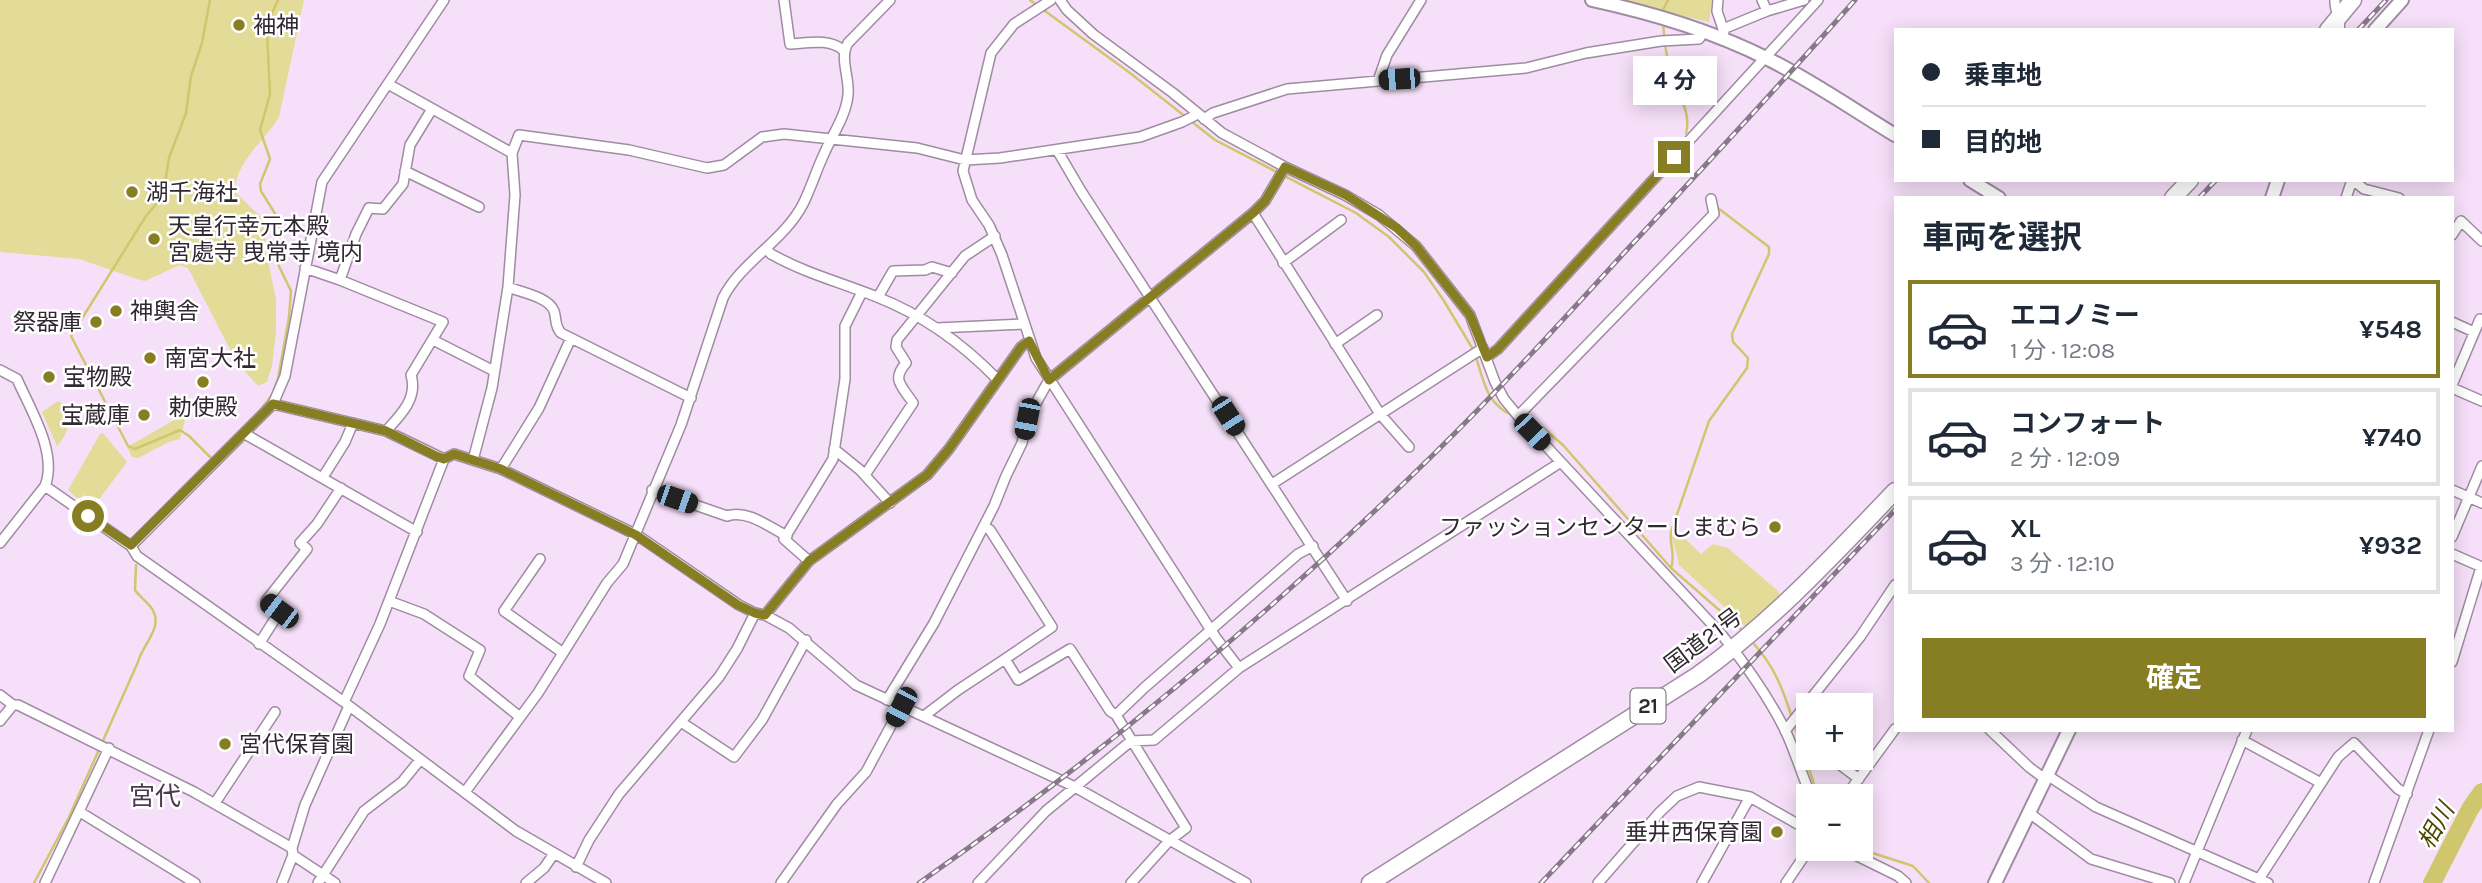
<!DOCTYPE html>
<html lang="ja">
<meta charset="utf-8">
<style>
:root{--surface:#fff;--page:#f6f6f7;--text:#1f2937;--muted:#747a83;--line:#e0e1e3;--accent:#877d23}
body{margin:0;font-family:Karla,"Noto Sans JP",sans-serif;background:var(--page);color:var(--text);height:100vh;display:flex;flex-direction:column;font-size:26px;white-space:nowrap}
*{box-sizing:border-box;margin:0}
p{font-size:23px;color:var(--muted)}
.icon{flex:none;width:38px;height:38px;fill:none;stroke:currentColor;stroke-width:2;stroke-linecap:round;stroke-linejoin:round}
.map{position:relative;flex:1;overflow:hidden}
.details{position:absolute;left:1894px;top:196px;width:560px;height:536px;display:flex;flex-direction:column;background:var(--surface);border-radius:0px;box-shadow:0 4px 18px #0003}
.details>*{flex:none}
.top-card{position:absolute;left:1894px;top:28px;width:560px;height:154px;border-radius:0px;box-shadow:0 4px 18px #0003;display:grid;align-content:center;height:154px;padding:0 28px;background:var(--surface)}
.controls{position:absolute;left:1796px;top:693px;display:grid;gap:14px}
.controls a{display:grid;place-items:center;width:77px;height:77px;border-radius:0px;background:var(--surface);box-shadow:0 4px 18px #0003;font-size:35px}
.end{position:absolute;width:32px;height:32px;margin:-16px;border:9px solid #877d23;background:#fff;box-shadow:0 0 0 4px #fff}
.from{border-radius:50%}
.bubble{position:absolute;height:49px;border-radius:0px;background:var(--surface);box-shadow:0 4px 18px #0003;font-size:23px;font-weight:700;line-height:49px;text-align:center}
.car{position:absolute;width:21px;height:42px;margin:-21px -10px;border-radius:9px;box-shadow:0 0 5px 2px #0007;background:linear-gradient(#222 24%,#8ab4d8 0 40%,#222 0 76%,#8ab4d8 0 86%,#222 0)}
.top-card b{display:flex;align-items:center;gap:24px;height:66px;font-size:26px}
.top-card b+b{border-top:2px solid var(--line)}
.top-card i{width:18px;height:18px;background:var(--text)}
ul{padding:0;list-style:none}
li{display:flex;align-items:center;gap:21px;height:98px;margin:0 14px 10px;padding:0 14px;border:4px solid var(--line);border-radius:0px}
li div{flex:1}
li b{display:block;font-size:26px}
li em{font-style:normal;font-weight:700}
li.selected{border-color:var(--accent)}
li>.icon{width:63px;height:63px;stroke-width:1.5}
h2{padding:0 28px;font-size:32px;line-height:84px}
.primary-button{display:flex;gap:14px;margin-top:auto;padding:14px 28px}
.primary-button a{flex:1;height:80px;border-radius:0px;background:var(--accent);color:#fff;font-size:28px;font-weight:700;line-height:80px;text-align:center}
.map>svg:first-child{display:block}
.green{fill:#e3dc99}
.lines{fill:none;stroke-linecap:round;stroke-linejoin:round}
.stream{stroke:#d0c66d;stroke-width:2.5}
.river{stroke:#d0c66d;stroke-width:18}
.minor-casing{stroke:#9f8ba2;stroke-width:12}
.tertiary-casing{stroke:#9f8ba2;stroke-width:16}
.trunk-casing{stroke:#9f8ba2;stroke-width:19}
.minor{stroke:#fff;stroke-width:9}
.tertiary{stroke:#fff;stroke-width:12}
.trunk{stroke:#fff;stroke-width:16}
.rail-casing{stroke:#877989;stroke-width:5}
.rail{stroke:#fff;stroke-width:2.5;stroke-dasharray:8;stroke-linecap:butt}
.route{stroke:#877d23;stroke-width:9}
.poi-dot{fill:#877d23;stroke:#fff;stroke-width:2.5}
.labels{text-anchor:middle;stroke-width:5;stroke-linejoin:round;paint-order:stroke}
.shield{fill:#fff;stroke:#6f6970;stroke-width:2}
.shield-label{font-size:21px;font-weight:bold;fill:#312932}
.poi-label{font-size:23px;fill:#312932;stroke:#fff;text-anchor:start}
.street-label{font-size:23px;fill:#312932;stroke:#fff}
.water-label{font-size:24px;font-style:italic;fill:#4f4800;stroke:#fff}
.quarter-label{font-size:26px;fill:#4c3a4e;stroke:#fff}
</style>
<div class="map">
<svg width="2482" height="883" viewBox="0 0 2482 883">
<rect width="100%" height="100%" fill="#f6e0f9"/>
<path class="green" d="M0,0h304l-25,117c-15,25 -41,42 -45,74l30,29 3,36 9,43v33l-4,34 -5,16 -9,4 -21,-23 -49,-95 -8,-3 -35,16 -5,-1 -61,-21 -79,-7z
M1611,0h101l-3,22z
M58,401c18,10 11,33 -1,45l-15,-34z
M183,415l3,2 -6,22 -11,3 -31,16 -6,-1 -5,-10z
M103,433l24,29 -30,40 -13,-7 -5,5 -11,-10 32,-56z
M1675,533h4l22,21 12,-10 15,4 50,43 3,6 -35,30 -68,-63c1,-9 -5,-17 -6,-27z"/>
<g class="lines">
<path class="stream" d="M210,0l-8,43 -11,33 -5,37 -17,45 -6,38 -17,20 -75,120 57,110 7,3 45,-19 9,6 23,23
M1030,0l100,73 85,67 141,73 33,24 35,35 20,29 30,50
M1662,12l6,-12
M1663,22c1,18 3,34 8,51 6,20 21,40 15,60
M1476,357c8,26 11,48 38,59
M259,412l13,-17 6,-16 11,-62 2,-26 -14,-29 3,-32 -1,-10 -18,-29 -1,-7 10,-25 -10,-29 10,-36 -3,-62 2,-12 9,-20
M1530,422l13,6 20,17 108,123 70,61
M139,534l93,-95
M1671,568c5,-12 -2,-23 0,-36l38,-111 38,-53 1,-10 -15,-16 -1,-8 37,-80v-7l-51,-39
M1754,644c20,22 29,45 38,74
M1794,724l24,72
M1860,849l53,17 16,17
M34,883l35,-66 69,-155c5,-19 28,-36 12,-56 -4,-5 -11,-10 -15,-16l1,-25"/>
<path class="river" d="M2432,883l38,-74 12,-17"/>
<g class="minor-casing">
<path id="minor" d="M784,0l6,44c18,-1 39,-6 53,6
M1051,0l-37,24 -23,29 -28,118 9,29 17,25 13,30 34,103 180,280 23,30
M1060,0l7,10 26,24 80,59 49,40 63,34
M1718,0l-1,11 7,21
M1762,0l5,11
M2335,0c-1,11 7,20 4,30
M1723,29l44,-18 37,-11
M1378,81l9,-26 34,-55
M388,84l124,69
M1204,119l9,-6 74,-24 239,-21 60,-15 75,-12 38,-2 5,-8
M1057,150l24,41 266,410
M405,171l74,36
M2353,180l11,9 35,9
M2346,198l6,-18
M1253,213l127,201 29,33
M2452,235l9,-14 21,20
M766,249l5,5c36,20 69,28 106,43 46,18 86,47 120,82
M1283,263l58,-43
M305,268l35,12 16,-46 13,-26 14,1 20,-25 7,-39 22,-36
M340,280l103,42 -32,53c7,23 -10,40 -25,56
M508,287c12,5 41,10 46,24 3,9 0,14 7,22l130,65
M878,297l15,-26 32,-1 7,-3 20,6
M2452,322l22,10
M937,328l87,-4
M433,340l61,31
M1335,344l42,-29
M1487,357l11,-8 320,-349
M0,370l17,9c13,30 41,74 28,107l-45,57
M2452,385l28,-66 2,1
M2452,388l30,13
M273,404l113,27 58,28
M1518,416l196,-202 -3,-15
M245,434l172,98
M834,449l26,21 30,33
M473,460l19,-72 16,-101 7,-92 -3,-42 7,-18 110,15 78,18 17,-3 38,-28 22,-3 133,14 48,12 35,-2 140,-21 42,-15 12,-6 2,-4
M501,469l38,-61 32,-70
M865,475l48,-72c-11,-17 -22,-23 -7,-40l-10,-16 1,-7 68,-84 30,-20
M323,477l22,-35 8,-19
M1272,484l211,-136
M45,486l86,60 6,10 207,146 172,129 90,52
M652,490l75,26c20,-7 42,11 60,20
M2452,490l30,13
M984,526l6,4 62,97 -47,32 13,21 52,-31 40,62 6,4
M2452,537l30,-71
M131,546l142,-142 12,-28 37,-194 122,-182
M2452,554l30,13
M540,559l-36,52 59,42
M809,561l-25,-22 49,-80 12,-80v-53l17,-34
M389,601l35,13 56,36 -11,26 51,41
M765,615l44,-54 118,-86 22,-26 72,-102 8,-6
M259,644l21,-33 -14,-10 41,-52 -7,-6 17,-19 24,-36
M2452,662l29,-95
M0,695l13,10
M887,700l47,-77 60,-117 12,-30 16,-33 5,-24 22,-39 204,-167 12,-12 20,-34 60,28 34,20 37,31 54,69 25,67 9,17 14,17 204,219c24,30 46,61 63,95 10,21 17,45 26,66
M344,702l36,-78 64,-165 10,-5 47,15 136,66 102,70 16,8 10,2 24,13 67,57 217,101 173,97
M924,716l34,-26 47,-31
M0,721l13,-16h5l176,87 98,56
M681,722l53,35 28,-37 44,-80
M1990,730l39,37 16,12
M1785,731l75,-94 35,-52
M2242,740l79,43
M1831,758l28,21
M2047,775l49,32 172,76
M465,792l73,-99 69,-110 16,-19 58,-139 42,-127c18,-36 61,-57 80,-94 8,-16 13,-33 21,-50 8,-19 22,-38 24,-59 2,-17 -9,-37 0,-52l42,-43
M1846,796l49,-67
M215,803l60,-91
M80,812l115,71
M2028,812l63,47 79,24
M1843,849l55,27 8,7
M576,867l13,-27 30,-46 100,-117 18,-28 18,-36
M2259,879l79,-122 16,-14 44,46 9,5
M45,883l64,-135
M282,883l11,-28
M318,883l46,-72 38,-29 18,-22
M335,883l-42,-28 -1,-7 13,-43 44,-99
M526,883l18,-15 9,-13
M781,883l56,-79 29,-32 35,-65
M978,883l68,-72 85,-70 23,-1 85,-72 322,-206
M1131,883l38,-42 17,-13 -70,-113 28,-27 154,-134 15,-8
M1598,883l62,-71 17,-16 22,-9 51,10 58,33
M1702,883l48,-86
M1786,883l23,-34
M2184,883l63,-153
M2374,883l55,-153"/>
</g>
<g class="tertiary-casing">
<path id="tertiary" d="M1592,0c60,13 118,30 174,58 45,22 86,51 129,77
M2375,30l27,-30
M1970,180l29,18
M2272,198l6,-18
M1995,883l74,-153"/>
</g>
<g class="trunk-casing">
<path id="trunk" d="M2328,30l25,-30
M2173,198l17,-18
M1370,883l328,-208c76,-55 133,-117 197,-184"/>
</g>
<use href="#minor" class="minor"/>
<use href="#tertiary" class="tertiary"/>
<use href="#trunk" class="trunk"/>
<g class="rail-casing">
<path id="rail" d="M2358,30l28,-30
M2199,198l17,-18
M919,883c183,-128 357,-274 517,-431 65,-64 126,-131 187,-198 78,-84 156,-168 232,-254
M1541,883l354,-373"/>
</g>
<use href="#rail" class="rail"/>
</g>
<g class="lines">
<path class="route" d="M88,516l43,29 142,-141 113,27 50,25 8,3 10,-5 47,15 135,66 102,70 17,8 10,2 44,-54 118,-86 22,-26 72,-102 8,-6 20,39 204,-167 12,-12 20,-34 61,28 51,33 19,18 54,69 17,42 11,-8 176,-192"/>
</g>
<g class="poi-dot">
<circle cx="239" cy="25" r="7"/>
<circle cx="132" cy="192" r="7"/>
<circle cx="154" cy="239" r="7"/>
<circle cx="116" cy="311" r="7"/>
<circle cx="96" cy="322" r="7"/>
<circle cx="150" cy="358" r="7"/>
<circle cx="49" cy="377" r="7"/>
<circle cx="203" cy="382" r="7"/>
<circle cx="144" cy="415" r="7"/>
<circle cx="1775" cy="527" r="7"/>
<circle cx="225" cy="744" r="7"/>
<circle cx="1777" cy="832" r="7"/>
</g>
<g class="labels">
<rect class="shield" x="1630.5" y="688.5" width="35" height="35" rx="5"/>
<g class="shield-label">
<text x="1648" y="713">21</text>
</g>
<g class="poi-label">
<text x="253" y="33">袖神</text>
<text x="146" y="200">湖千海社</text>
<text x="168" y="234">天皇行幸元本殿<tspan x="168" dy="26">宮處寺 曳常寺 境内</tspan></text>
<text x="130" y="319">神輿舎</text>
<text x="82" y="330" text-anchor="end">祭器庫</text>
<text x="164" y="366">南宮大社</text>
<text x="63" y="385">宝物殿</text>
<text x="203" y="415" text-anchor="middle">勅使殿</text>
<text x="130" y="423" text-anchor="end">宝蔵庫</text>
<text x="1761" y="535" text-anchor="end">ファッションセンターしまむら</text>
<text x="239" y="752">宮代保育園</text>
<text x="1763" y="840" text-anchor="end">垂井西保育園</text>
</g>
<g class="street-label">
<text transform="translate(1703 640) rotate(-37)" y="8">国道21号</text>
</g>
<g class="water-label">
<text transform="translate(2436 826) rotate(-61)" y="8">相川</text>
</g>
<g class="quarter-label">
<text x="155" y="805">宮代</text>
</g>
</g>
</svg>
<div class="controls">
<a>+</a>
<a>−</a>
</div>
<i class="end from" style="left:88px;top:516px"></i>
<i class="end" style="left:1674px;top:157px"></i>
<div class="bubble" style="left:1633px;top:56px;width:84px">4 分</div>
<i class="car" style="left:1399px;top:79px;rotate:266deg"></i>
<i class="car" style="left:1228px;top:416px;rotate:147deg"></i>
<i class="car" style="left:1027px;top:419px;rotate:191deg"></i>
<i class="car" style="left:1532px;top:432px;rotate:136deg"></i>
<i class="car" style="left:677px;top:499px;rotate:109deg"></i>
<i class="car" style="left:279px;top:611px;rotate:307deg"></i>
<i class="car" style="left:901px;top:707px;rotate:208deg"></i>
<div class="top-card">
<b><i class="from"></i>乗車地</b>
<b><i></i>目的地</b>
</div>
<section class="details">
<h2>車両を選択</h2>
<ul>
<li class="selected"><svg class="icon" aria-label="car" viewBox="0 0 24 24"><path d="M5 17H2v-5l4-1 3-4h7l3 4 3 1v5h-3M9 17h6M6 11h13"/><circle cx="7" cy="17" r="2"/><circle cx="17" cy="17" r="2"/></svg><div><b>エコノミー</b><p>1 分 · 12:08</p></div><em>¥548</em></li>
<li><svg class="icon" aria-label="car" viewBox="0 0 24 24"><path d="M5 17H2v-5l4-1 3-4h7l3 4 3 1v5h-3M9 17h6M6 11h13"/><circle cx="7" cy="17" r="2"/><circle cx="17" cy="17" r="2"/></svg><div><b>コンフォート</b><p>2 分 · 12:09</p></div><em>¥740</em></li>
<li><svg class="icon" aria-label="car" viewBox="0 0 24 24"><path d="M5 17H2v-5l4-1 3-4h7l3 4 3 1v5h-3M9 17h6M6 11h13"/><circle cx="7" cy="17" r="2"/><circle cx="17" cy="17" r="2"/></svg><div><b>XL</b><p>3 分 · 12:10</p></div><em>¥932</em></li>
</ul>
<div class="primary-button"><a>確定</a></div>
</section>
</div>
